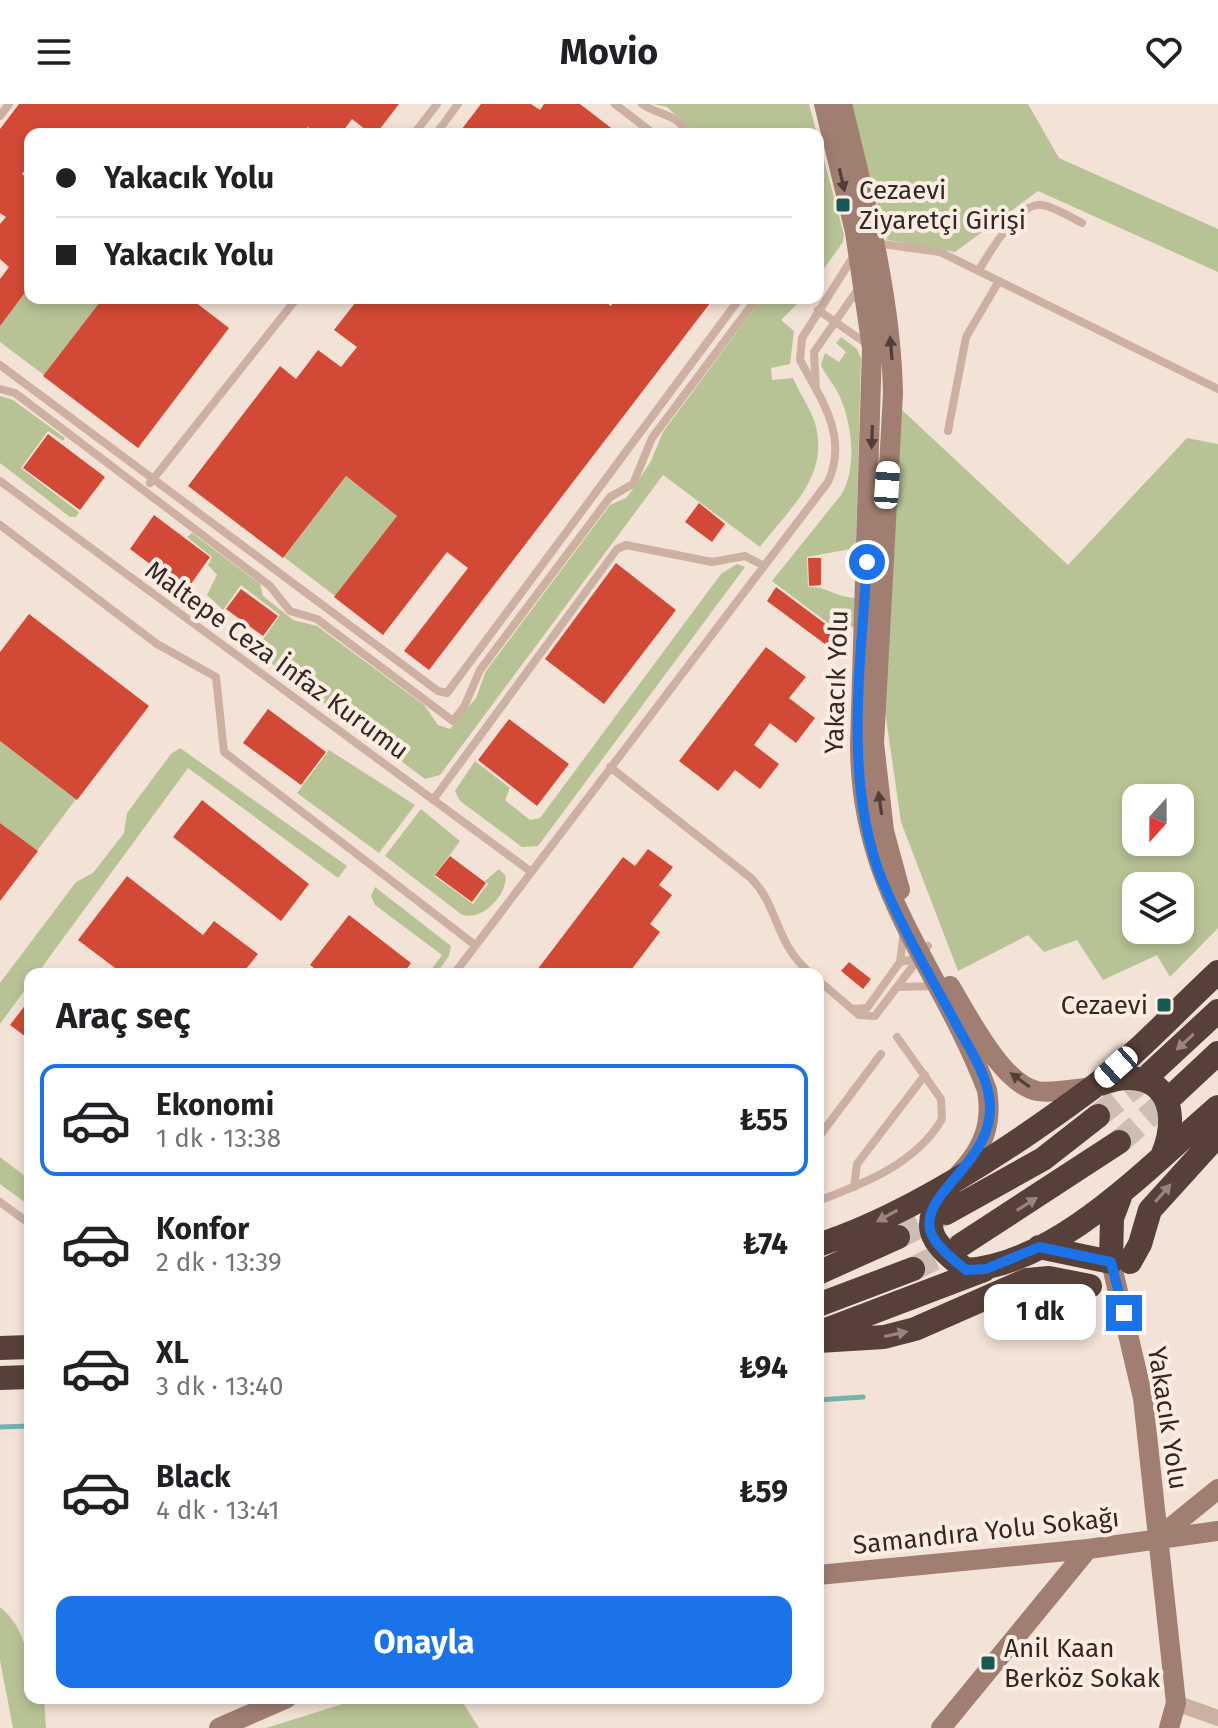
<!DOCTYPE html>
<html lang="tr">
<meta charset="utf-8">
<style>
:root{--surface:#fff;--page:#f6f6f6;--text:#202124;--muted:#757577;--line:#e0e0e0;--accent:#1a73e8}
body{margin:0;font-family:"Fira Sans",sans-serif;background:var(--page);color:var(--text);height:100vh;display:flex;flex-direction:column;font-size:30px;white-space:nowrap}
*{box-sizing:border-box;margin:0}
p{font-size:26px;color:var(--muted)}
.icon{flex:none;width:44px;height:44px;fill:none;stroke:currentColor;stroke-width:2;stroke-linecap:round;stroke-linejoin:round}
.map{position:relative;flex:1;overflow:hidden}
.sheet{position:absolute;left:24px;top:864px;width:800px;height:736px;display:flex;flex-direction:column;background:var(--surface);border-radius:16px;box-shadow:0 4px 12px #0003}
.sheet>*{flex:none}
.banner{position:absolute;left:24px;top:24px;width:800px;height:176px;border-radius:16px;box-shadow:0 4px 12px #0003;display:grid;align-content:center;height:176px;padding:0 32px;background:var(--surface)}
.needle{width:52px;rotate:201deg}
.fabs{position:absolute;left:1122px;top:680px;display:grid;gap:16px}
.fabs a{display:grid;place-items:center;width:72px;height:72px;border-radius:16px;background:var(--surface);box-shadow:0 4px 12px #0003;font-size:40px}
.end{position:absolute;width:36px;height:36px;margin:-18px;border:10px solid #1a73e8;background:#fff;box-shadow:0 0 0 4px #fff}
.from{border-radius:50%}
.bubble{position:absolute;height:56px;border-radius:16px;background:var(--surface);box-shadow:0 4px 12px #0003;font-size:26px;font-weight:700;line-height:56px;text-align:center}
.car{position:absolute;width:24px;height:48px;margin:-24px -12px;border-radius:10px;box-shadow:0 0 6px 2px #0007;background:linear-gradient(#fff 24%,#345 0 40%,#fff 0 76%,#345 0 86%,#fff 0)}
.banner b{display:flex;align-items:center;gap:28px;height:76px;font-size:30px}
.banner b+b{border-top:2px solid var(--line)}
.banner i{width:20px;height:20px;background:var(--text)}
ul{padding:0;list-style:none}
li{display:flex;align-items:center;gap:24px;height:112px;margin:0 16px 12px;padding:0 16px;border:4px solid transparent;border-radius:16px}
li div{flex:1}
li b{display:block;font-size:30px}
li em{font-style:normal;font-weight:700}
li.current{border-color:var(--accent)}
li>.icon{width:72px;height:72px;stroke-width:1.5}
h2{padding:0 32px;font-size:36px;line-height:96px}
.primary-button{display:flex;gap:16px;margin-top:auto;padding:16px 32px}
.primary-button a{flex:1;height:92px;border-radius:16px;background:var(--accent);color:#fff;font-size:32px;font-weight:700;line-height:92px;text-align:center}
header{display:flex;justify-content:space-between;align-items:center;height:104px;padding:0 32px;background:var(--surface);font-size:36px;font-weight:700}
.map>svg:first-child{display:block}
.green{fill:#b8c395;fill-rule:evenodd}
.lines{fill:none;stroke-linecap:round;stroke-linejoin:round}
.stream{stroke:#72b3af;stroke-width:5}
.building{fill:#d24a35}
.highway-tunnel{stroke:#cdbdb2;stroke-width:24;stroke-dasharray:24 12;stroke-linecap:butt}
.lane{stroke:#ccb0a1;stroke-width:8}
.street{stroke:#ccb0a1;stroke-width:16}
.secondary{stroke:#a07e72;stroke-width:20}
.highway{stroke:#57403a;stroke-width:24}
.oneway{fill:#503e38}
.oneway2{fill:#99857d}
.route{stroke:#1a73e8;stroke-width:10}
.poi-dot{fill:#165a58;stroke:#fbede2;stroke-width:3}
.labels{text-anchor:middle;stroke-width:8;stroke-linejoin:round;paint-order:stroke}
.poi-label{font-size:26px;fill:#352824;stroke:#fbede2;text-anchor:start}
.street-label{font-size:26px;fill:#352824;stroke:#fbede2}
</style>
<header><svg class="icon" aria-label="menu" viewBox="0 0 24 24"><path d="M4 6h16M4 12h16M4 18h16"/></svg>Movio<svg class="icon" aria-label="heart" viewBox="0 0 24 24"><path d="M12 20l-8-8c-3-5 5-10 8-4 3-6 11-1 8 4z"/></svg></header>
<div class="map">
<svg width="1218" height="1624" viewBox="0 0 1218 1624">
<rect width="100%" height="100%" fill="#f3e2d6"/>
<path class="green" d="M653,0h156l8,30h-121l-29,-27z
M849,0h179l31,54 159,71v43l-180,-81 -83,61 -68,-12z
M818,33l26,98 -1,7 -25,35z
M30,182v12h73l-59,77 -44,-33v-16z
M762,194h41l-22,22 13,11 -4,33 -19,4 1,12 21,-2c6,15 17,29 22,45 15,54 -25,84 -55,124l-97,-72 -223,300 -15,4 -170,-128 25,-36 -39,-30 -18,25 -16,-15 10,-20 -9,-10 4,-8 -25,-20 5,-4 68,51 3,12 30,24 24,6 107,79 14,20 12,4 26,-31 10,-27 124,-166 16,-7 7,-9 18,-28 12,-29z
M841,233l16,12 4,10 -5,189 -49,9 1,30c18,-1 28,10 47,11l-1,29 -18,2 -64,-48 69,-86c17,-27 11,-74 -3,-102 -5,-10 -13,-18 -17,-28l4,-12 14,9 7,-10 -10,-9z
M0,292l13,4 52,38 -2,3 -15,-10 -27,37 58,44 -3,5h-6l-70,-54z
M901,305l167,156 119,-127 31,6v484l-48,49 -13,-22 -54,25 -26,-40 -33,12 -16,-17 -70,36 -57,-149 -16,-111zM1136,694h44v44h-44zM1136,782h44v44h-44z
M346,372l51,40 -62,80 -51,-39z
M737,460l8,3 -207,279 -16,1 -62,-46 -5,-10 20,-30 35,27 -5,12 25,20 10,-2 181,-244z
M0,637l76,58 -39,52 -37,-28z
M180,644l167,118 -9,12 -150,-110 -151,206h-7v9l-30,41v-41l76,-101 17,-9 31,-40 3,-20 44,-59z
M329,646l86,55 -36,48 -82,-60z
M421,705l39,32 -26,35 39,28 15,-20 -3,-3 14,-12 6,6c5,16 -23,49 -44,39l-76,-58z
M375,783l76,59 -2,10 -13,18h-8l14,-19 -67,-50 -4,-9z
M0,1053l30,23v26l-30,-22z
M0,1503c28,23 30,57 30,91h14l2,30h-33l-13,-68z
M362,1594h98l19,30h-213z"/>
<g class="lines">
<path class="stream" d="M818,1296l45,-3
M0,1323l30,-1"/>
</g>
<path class="building" d="M19,0h380l-23,30h-5l-19,-15 -11,15h-24l-9,-7 -5,7h-273v29l-8,11 8,6v106l-30,40v-47l9,-12 -9,-8v-35l6,-7 -6,-4v-84z
M481,0h50l9,6 4,-6h36l39,30h-161z
M103,194h87l39,30 -91,120 -95,-72z
M359,194h241l11,8 5,-8h47l7,6 5,-6h39l-285,372 -25,-19 64,-83 -21,-16 -64,83 -49,-38 63,-81 -51,-40 -63,82 -95,-72 92,-120 16,13 22,-29 23,17 16,-20 -23,-17z
M48,330l57,43 -25,33 -57,-42z
M699,399l26,21 -13,18 -27,-20z
M154,411l56,42 -24,34 -56,-42z
M808,454h13v27l-12,1z
M616,459l60,47 -72,94 -59,-45z
M776,483l59,44 -2,19 -66,-49z
M241,485l37,27 -15,20 -37,-27z
M29,510l120,92 -72,94 -77,-59v-89z
M766,543l40,30 -17,21 26,20 -19,25 -26,-20 -16,22 25,19 -19,25 -25,-19 -17,21 -39,-30z
M268,605l58,43 -25,33 -58,-42z
M509,615l60,45 -32,42 -59,-46z
M202,696l107,84 -28,37 -108,-84z
M0,719l38,28 -38,50z
M648,745l25,18 -14,18 13,10 -22,29 10,8 -32,42h-94l89,-117 12,9z
M450,752l36,27 -14,19 -37,-27z
M127,772l76,59 11,-14 44,33 -16,20h-119l-45,-34z
M349,811l62,48 -8,11h-81l-12,-9z
M849,858l22,17 -8,10 -22,-18z
M30,895v41l-20,-15z"/>
<g class="lines">
<path class="highway-tunnel" d="M1098,1012l53,-43
M1119,1038l53,-46
M898,1133l48,-24
M913,1165l48,-24"/>
<path class="lane" d="M615,0l39,30
M642,0c17,12 35,9 46,30
M0,12l9,-12
M414,30l23,-30
M436,30l22,-30
M875,139l65,9 278,137
M858,145l19,13 -63,90 2,37 -16,-29 2,-22z
M979,166c10,-17 41,-69 63,-65 13,2 28,12 40,18
M818,206l52,36
M0,261l438,326 9,2 293,-395
M0,285l15,4 255,193 20,25 27,8 136,102 11,-14 16,-37 130,-173 23,-13 19,-46 105,-140
M948,327l18,-94 33,-56
M0,377l530,390
M150,379l147,-185
M0,421l157,119 59,33 8,75 251,193
M610,663l141,111c29,30 22,63 60,96
M433,696l184,-251 9,-4 86,17 33,-6 19,10
M900,858l4,-31
M454,870l374,-492c15,-33 5,-63 -12,-93
M818,876l41,35 16,1 53,-70
M898,883l38,-1
M852,905l15,-1 33,-46 19,-4
M818,1034l63,-84
M854,1083l3,-23 68,-89
M818,1097c45,-17 98,-37 124,-82l-1,-20 -44,-62
M0,1098l30,22"/>
<path class="street" d="M1176,1599l42,15"/>
<path class="secondary" d="M824,0l31,128 17,116 -12,396c0,148 78,218 127,346 6,34 -4,59 -28,84
M842,0c23,95 49,191 51,289l-19,350 10,88 16,59
M950,882c17,28 52,98 87,105 17,3 40,-3 57,-4
M1111,1158l32,136 33,305 -7,25
M1159,1433l59,-48
M818,1471l270,-26 130,-18
M219,1624l68,-30
M941,1624l147,-179"/>
<path class="highway" d="M1151,969l67,-62
M1100,980c57,-21 84,17 63,70
M1172,992l46,-43
M949,1082c-31,41 -20,54 17,84 93,-6 184,-105 252,-163
M946,1109l97,-54 55,-43
M818,1141c93,-30 196,-99 274,-157 45,-34 85,-78 126,-116
M961,1141l158,-103
M1039,1143l72,15 1,-44 8,-21
M1130,1158l10,-18 10,-34 68,-75
M818,1169l80,-36
M818,1201l95,-36
M818,1229l166,-63
M818,1237l66,-4 31,-8 112,-49 22,-2 41,8
M0,1244l30,-1
M0,1274l30,-1"/>
</g>
<defs><path id="oneway-solid" d="M-6-.8H1V-3.2L6.5 0L1 3.2V.8H-6Z" transform="scale(2)"/></defs>
<g class="oneway">
<use href="#oneway-solid" transform="translate(842 76) rotate(77)"/>
<use href="#oneway-solid" transform="translate(891 244) rotate(-95)"/>
<use href="#oneway-solid" transform="translate(872 333) rotate(92)"/>
<use href="#oneway-solid" transform="translate(880 699) rotate(-98)"/>
<use href="#oneway-solid" transform="translate(1020 976) rotate(-144)"/>
</g>
<g class="oneway2">
<use href="#oneway-solid" transform="translate(1185 938) rotate(137)"/>
<use href="#oneway-solid" transform="translate(1163 1089) rotate(-49)"/>
<use href="#oneway-solid" transform="translate(1027 1100) rotate(-32)"/>
<use href="#oneway-solid" transform="translate(887 1112) rotate(151)"/>
<use href="#oneway-solid" transform="translate(896 1230) rotate(-12)"/>
</g>
<g class="lines">
<path class="route" d="M867,458c-6,102 -24,220 15,318 20,48 47,94 72,140 12,23 28,46 34,71 16,68 -67,97 -58,139 4,15 24,30 36,40l20,-1 53,-22 72,15 13,51"/>
</g>
<g class="poi-dot">
<rect x="835" y="93" width="16" height="16" rx="4"/>
<rect x="1156" y="893" width="16" height="16" rx="4"/>
<rect x="980" y="1551" width="16" height="16" rx="4"/>
</g>
<g class="labels">
<g class="poi-label">
<text x="859" y="95">Cezaevi<tspan x="859" dy="30">Ziyaretçi Girişi</tspan></text>
<text x="1148" y="910" text-anchor="end">Cezaevi</text>
<text x="1004" y="1553">Anil Kaan<tspan x="1004" dy="30">Berköz Sokak</tspan></text>
</g>
<g class="street-label">
<text transform="translate(277 556) rotate(36)" y="9">Maltepe Ceza İnfaz Kurumu</text>
<text transform="translate(836 578) rotate(-88)" y="9">Yakacık Yolu</text>
<text transform="translate(1168 1314) rotate(81)" y="9">Yakacık Yolu</text>
<text transform="translate(986 1427) rotate(-6)" y="9">Samandıra Yolu Sokağı</text>
</g>
</g>
</svg>
<div class="fabs">
<a><svg class="needle" viewBox="-14 -14 28 28"><path d="M0-13l5 13h-10z" fill="#e53935"/><path d="M0 13l5-13h-10z" fill="#757577"/></svg></a>
<a><svg class="icon" aria-label="layers" viewBox="0 0 24 24"><path d="M12 4l9 5-9 5-9-5zM3 14l9 5 9-5"/></svg></a>
</div>
<i class="end from" style="left:867px;top:458px"></i>
<i class="end" style="left:1124px;top:1209px"></i>
<div class="bubble" style="left:984px;top:1180px;width:112px">1 dk</div>
<i class="car" style="left:887px;top:381px;rotate:4deg"></i>
<i class="car" style="left:1116px;top:963px;rotate:228deg"></i>
<div class="banner">
<b><i class="from"></i>Yakacık Yolu</b>
<b><i></i>Yakacık Yolu</b>
</div>
<section class="sheet">
<h2>Araç seç</h2>
<ul>
<li class="current"><svg class="icon" aria-label="car" viewBox="0 0 24 24"><path d="M5 17H2v-5l4-1 3-4h7l3 4 3 1v5h-3M9 17h6M6 11h13"/><circle cx="7" cy="17" r="2"/><circle cx="17" cy="17" r="2"/></svg><div><b>Ekonomi</b><p>1 dk · 13:38</p></div><em>₺55</em></li>
<li><svg class="icon" aria-label="car" viewBox="0 0 24 24"><path d="M5 17H2v-5l4-1 3-4h7l3 4 3 1v5h-3M9 17h6M6 11h13"/><circle cx="7" cy="17" r="2"/><circle cx="17" cy="17" r="2"/></svg><div><b>Konfor</b><p>2 dk · 13:39</p></div><em>₺74</em></li>
<li><svg class="icon" aria-label="car" viewBox="0 0 24 24"><path d="M5 17H2v-5l4-1 3-4h7l3 4 3 1v5h-3M9 17h6M6 11h13"/><circle cx="7" cy="17" r="2"/><circle cx="17" cy="17" r="2"/></svg><div><b>XL</b><p>3 dk · 13:40</p></div><em>₺94</em></li>
<li><svg class="icon" aria-label="car" viewBox="0 0 24 24"><path d="M5 17H2v-5l4-1 3-4h7l3 4 3 1v5h-3M9 17h6M6 11h13"/><circle cx="7" cy="17" r="2"/><circle cx="17" cy="17" r="2"/></svg><div><b>Black</b><p>4 dk · 13:41</p></div><em>₺59</em></li>
</ul>
<div class="primary-button"><a>Onayla</a></div>
</section>
</div>
